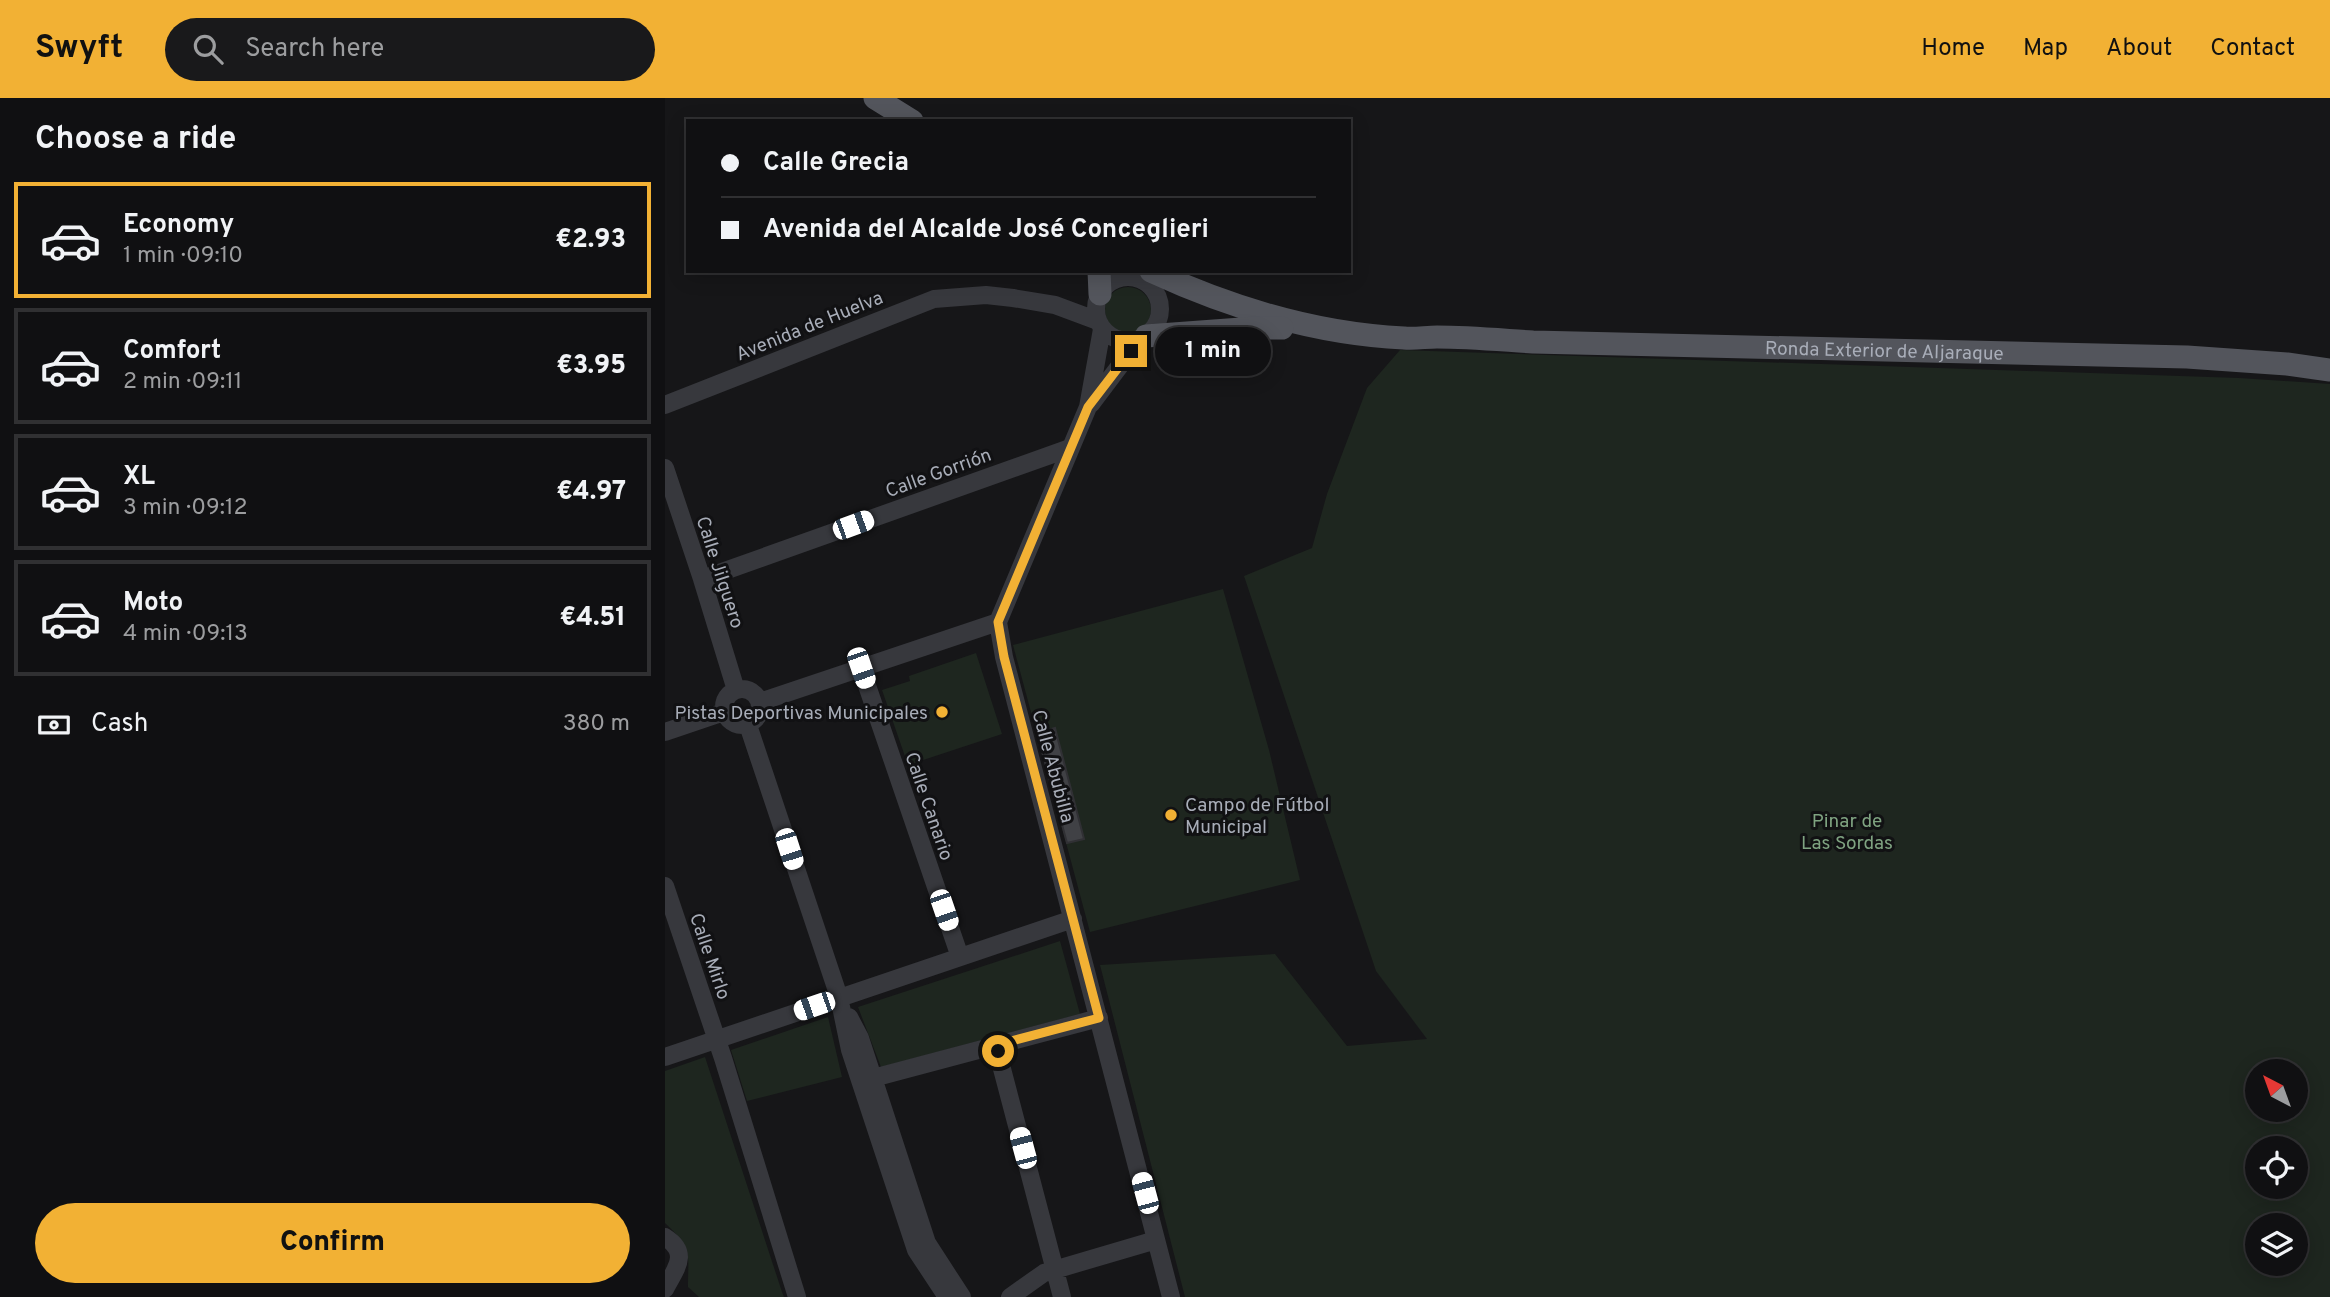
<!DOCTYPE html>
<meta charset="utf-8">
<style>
:root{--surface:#101012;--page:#19191b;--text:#f1f3f6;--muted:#9c9d9f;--line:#303032;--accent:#f2b134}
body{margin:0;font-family:Overpass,sans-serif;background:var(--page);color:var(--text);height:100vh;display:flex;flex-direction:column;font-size:26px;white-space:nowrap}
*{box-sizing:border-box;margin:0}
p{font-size:23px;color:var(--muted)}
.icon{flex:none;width:38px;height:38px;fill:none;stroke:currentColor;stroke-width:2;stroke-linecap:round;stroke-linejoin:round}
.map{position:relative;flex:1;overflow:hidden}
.side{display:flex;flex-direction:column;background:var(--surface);width:665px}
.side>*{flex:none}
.top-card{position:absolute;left:21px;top:21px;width:665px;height:154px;border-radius:0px;box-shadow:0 4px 18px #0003,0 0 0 2px var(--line);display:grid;align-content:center;height:154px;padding:0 35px;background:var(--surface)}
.needle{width:46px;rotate:319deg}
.controls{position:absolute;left:1580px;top:961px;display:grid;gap:14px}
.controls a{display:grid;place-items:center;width:63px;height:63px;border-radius:50%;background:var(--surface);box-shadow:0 4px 18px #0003,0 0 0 2px var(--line);font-size:35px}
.end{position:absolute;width:32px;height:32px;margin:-16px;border:9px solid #f2b134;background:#111;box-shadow:0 0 0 4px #111}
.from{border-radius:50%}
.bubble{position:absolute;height:49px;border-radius:24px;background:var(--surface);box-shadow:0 4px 18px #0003,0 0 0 2px var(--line);font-size:23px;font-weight:800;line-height:49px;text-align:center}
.car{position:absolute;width:21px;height:42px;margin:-21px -10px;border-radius:9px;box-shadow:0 0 5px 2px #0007;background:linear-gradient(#fff 24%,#345 0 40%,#fff 0 76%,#345 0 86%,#fff 0)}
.top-card b{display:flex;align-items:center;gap:24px;height:66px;font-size:26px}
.top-card b+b{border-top:2px solid var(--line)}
.top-card i{width:18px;height:18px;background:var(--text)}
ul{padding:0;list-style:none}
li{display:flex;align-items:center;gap:21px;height:116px;margin:0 14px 10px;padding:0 21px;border:4px solid var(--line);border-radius:0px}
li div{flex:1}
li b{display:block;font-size:26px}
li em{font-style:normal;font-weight:800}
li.active{border-color:var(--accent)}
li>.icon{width:63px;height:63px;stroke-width:1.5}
h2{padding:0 35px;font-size:32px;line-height:84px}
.pay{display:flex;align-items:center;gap:18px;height:77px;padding:0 35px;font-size:26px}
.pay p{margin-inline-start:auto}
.primary-button{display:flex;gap:14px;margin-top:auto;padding:14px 35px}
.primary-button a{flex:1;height:80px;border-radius:42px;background:var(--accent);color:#111;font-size:28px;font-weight:800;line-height:80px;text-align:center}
header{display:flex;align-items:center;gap:42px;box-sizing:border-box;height:98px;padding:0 35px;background:var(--accent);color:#111}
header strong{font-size:33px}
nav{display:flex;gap:38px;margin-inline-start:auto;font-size:24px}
.search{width:490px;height:63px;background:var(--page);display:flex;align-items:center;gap:18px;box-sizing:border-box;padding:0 24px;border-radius:38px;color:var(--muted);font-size:26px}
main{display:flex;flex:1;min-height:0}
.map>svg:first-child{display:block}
.green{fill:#1e261f;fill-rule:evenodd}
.building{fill:#404145;stroke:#303034;stroke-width:2}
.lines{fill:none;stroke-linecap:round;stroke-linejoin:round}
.minor{stroke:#37383d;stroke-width:18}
.major{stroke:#53555c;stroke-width:23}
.route{stroke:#f2b134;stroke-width:9}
.poi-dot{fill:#f2b134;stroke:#111113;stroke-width:2.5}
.labels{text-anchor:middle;stroke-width:6;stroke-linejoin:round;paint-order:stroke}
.street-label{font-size:19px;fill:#a8adb8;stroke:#111113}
.poi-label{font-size:19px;fill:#a8adb8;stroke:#111113;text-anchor:end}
.park-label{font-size:19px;fill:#7fa381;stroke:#111113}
</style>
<header>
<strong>Swyft</strong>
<div class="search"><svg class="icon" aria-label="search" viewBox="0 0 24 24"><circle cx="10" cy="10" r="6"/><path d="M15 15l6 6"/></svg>Search here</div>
<nav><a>Home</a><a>Map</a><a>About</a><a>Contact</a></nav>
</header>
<main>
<section class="side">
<h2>Choose a ride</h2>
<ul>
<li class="active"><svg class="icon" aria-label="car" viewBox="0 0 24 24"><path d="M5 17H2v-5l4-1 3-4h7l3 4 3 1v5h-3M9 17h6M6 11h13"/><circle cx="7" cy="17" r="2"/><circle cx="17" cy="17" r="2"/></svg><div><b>Economy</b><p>1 min · 09:10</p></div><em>€2.93</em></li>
<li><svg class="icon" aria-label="car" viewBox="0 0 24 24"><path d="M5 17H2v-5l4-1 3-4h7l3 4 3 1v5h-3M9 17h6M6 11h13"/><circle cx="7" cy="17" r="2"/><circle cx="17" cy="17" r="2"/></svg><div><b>Comfort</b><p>2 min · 09:11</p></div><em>€3.95</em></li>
<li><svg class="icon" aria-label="car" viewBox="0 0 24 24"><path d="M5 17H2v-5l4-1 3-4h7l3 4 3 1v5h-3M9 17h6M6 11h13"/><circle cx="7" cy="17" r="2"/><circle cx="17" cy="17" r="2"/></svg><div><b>XL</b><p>3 min · 09:12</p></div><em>€4.97</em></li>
<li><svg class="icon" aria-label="car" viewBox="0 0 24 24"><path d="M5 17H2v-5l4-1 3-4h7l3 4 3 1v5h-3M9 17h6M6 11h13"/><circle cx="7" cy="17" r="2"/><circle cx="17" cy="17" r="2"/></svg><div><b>Moto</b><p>4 min · 09:13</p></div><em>€4.51</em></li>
</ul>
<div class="pay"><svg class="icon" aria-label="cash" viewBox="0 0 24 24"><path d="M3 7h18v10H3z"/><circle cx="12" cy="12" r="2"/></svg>Cash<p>380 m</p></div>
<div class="primary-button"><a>Confirm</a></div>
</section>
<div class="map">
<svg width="1665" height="1199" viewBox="0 0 1665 1199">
<rect width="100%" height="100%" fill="#161618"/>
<path class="green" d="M440 212a23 23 0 1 1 46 0a23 23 0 1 1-46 0Z
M735,252l839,28 91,6v913h-1145l-85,-332 175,-11 72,92 80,-7 -51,-68 -132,-395 68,-28 15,-54 40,-106zM1592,973h39v39h-39zM1592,1050h39v38h-39zM1592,1127h39v39h-39z
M558,491l46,161 31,130 -210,52 -77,-287z
M311,555l26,81 -94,31 -26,-75 28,-9 -1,-5z
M395,843l20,73 -199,53 -23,-60z
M163,919l14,60 -95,24 -16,-51z
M40,959l77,235 2,5h-85l-11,-10c0,-37 5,-37 -23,-64v-152z"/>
<path class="building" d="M390,630l29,111 -17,4 -30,-110z"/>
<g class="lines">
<path class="minor" d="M431 211a32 32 0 1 1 64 0a32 32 0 1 1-64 0Z
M426,306l49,-65
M0,307l269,-106 52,-4 27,3 42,7 43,16
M0,370l37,111 34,111
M37,481l368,-131
M333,524l6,35 167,640
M196,570l99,289
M59 609a18 18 0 1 1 36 0a18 18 0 1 1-36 0Z
M95,604l238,-80 90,-215 14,-78
M83,627l91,272 11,53 66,200 31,47
M0,634l59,-20
M0,788l58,172 74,239
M184,919l11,21 67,205 35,54
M331,948l66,251
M0,959l408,-138
M208,980l226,-60
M0,1139c25,16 11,31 0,52
M345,1199l34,-24 112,-33"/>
<g class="major">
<path d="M210,0l37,23"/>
<path d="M434,173l1,23"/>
<path id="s1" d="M486,173c80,37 165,63 253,67 11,1 22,-1 33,-1 32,0 64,3 96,5l654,15 100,7 43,6"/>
<path d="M481,238l109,-8h27"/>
</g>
</g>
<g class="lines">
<path class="route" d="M333,953l-2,-6 103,-27 -95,-361 -6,-35 90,-215 43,-56"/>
</g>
<g class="poi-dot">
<circle cx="277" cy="614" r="7"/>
<circle cx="506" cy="717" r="7"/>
</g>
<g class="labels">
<g class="street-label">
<text transform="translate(144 227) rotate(-22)" y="7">Avenida de Huelva</text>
<text dy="7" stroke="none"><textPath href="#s1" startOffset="744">Ronda Exterior de Aljaraque</textPath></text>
<text transform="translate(273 374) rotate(-20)" y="7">Calle Gorrión</text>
<text transform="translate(56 474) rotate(72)" y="7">Calle Jilguero</text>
<text transform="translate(389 668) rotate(75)" y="7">Calle Abubilla</text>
<text transform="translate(265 708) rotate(71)" y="7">Calle Canario</text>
<text transform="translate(46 858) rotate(71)" y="7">Calle Mirlo</text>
</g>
<g class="poi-label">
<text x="263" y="621">Pistas Deportivas Municipales</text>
<text x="520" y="713" text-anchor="start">Campo de Fútbol<tspan x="520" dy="22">Municipal</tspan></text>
</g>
<g class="park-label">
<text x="1182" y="729">Pinar de<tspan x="1182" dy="22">Las Sordas</tspan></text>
</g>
</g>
</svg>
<div class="controls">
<a><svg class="needle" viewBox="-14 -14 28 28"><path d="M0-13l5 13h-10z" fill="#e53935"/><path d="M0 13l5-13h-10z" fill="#9c9d9f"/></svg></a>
<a><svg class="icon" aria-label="locate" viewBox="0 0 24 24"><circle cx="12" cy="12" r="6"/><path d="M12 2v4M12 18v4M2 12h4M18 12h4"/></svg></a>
<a><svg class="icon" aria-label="layers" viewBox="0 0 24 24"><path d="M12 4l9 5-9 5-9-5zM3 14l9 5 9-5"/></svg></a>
</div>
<i class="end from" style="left:333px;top:953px"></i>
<i class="end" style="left:466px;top:253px"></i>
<div class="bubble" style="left:490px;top:229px;width:116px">1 min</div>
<i class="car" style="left:188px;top:427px;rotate:70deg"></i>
<i class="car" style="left:196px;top:570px;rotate:161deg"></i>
<i class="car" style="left:124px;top:751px;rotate:162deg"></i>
<i class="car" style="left:279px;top:812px;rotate:161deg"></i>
<i class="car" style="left:149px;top:908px;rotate:251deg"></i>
<i class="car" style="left:358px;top:1050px;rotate:345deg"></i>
<i class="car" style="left:480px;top:1095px;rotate:345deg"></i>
<div class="top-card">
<b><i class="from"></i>Calle Grecia</b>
<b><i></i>Avenida del Alcalde José Conceglieri</b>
</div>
</div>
</main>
